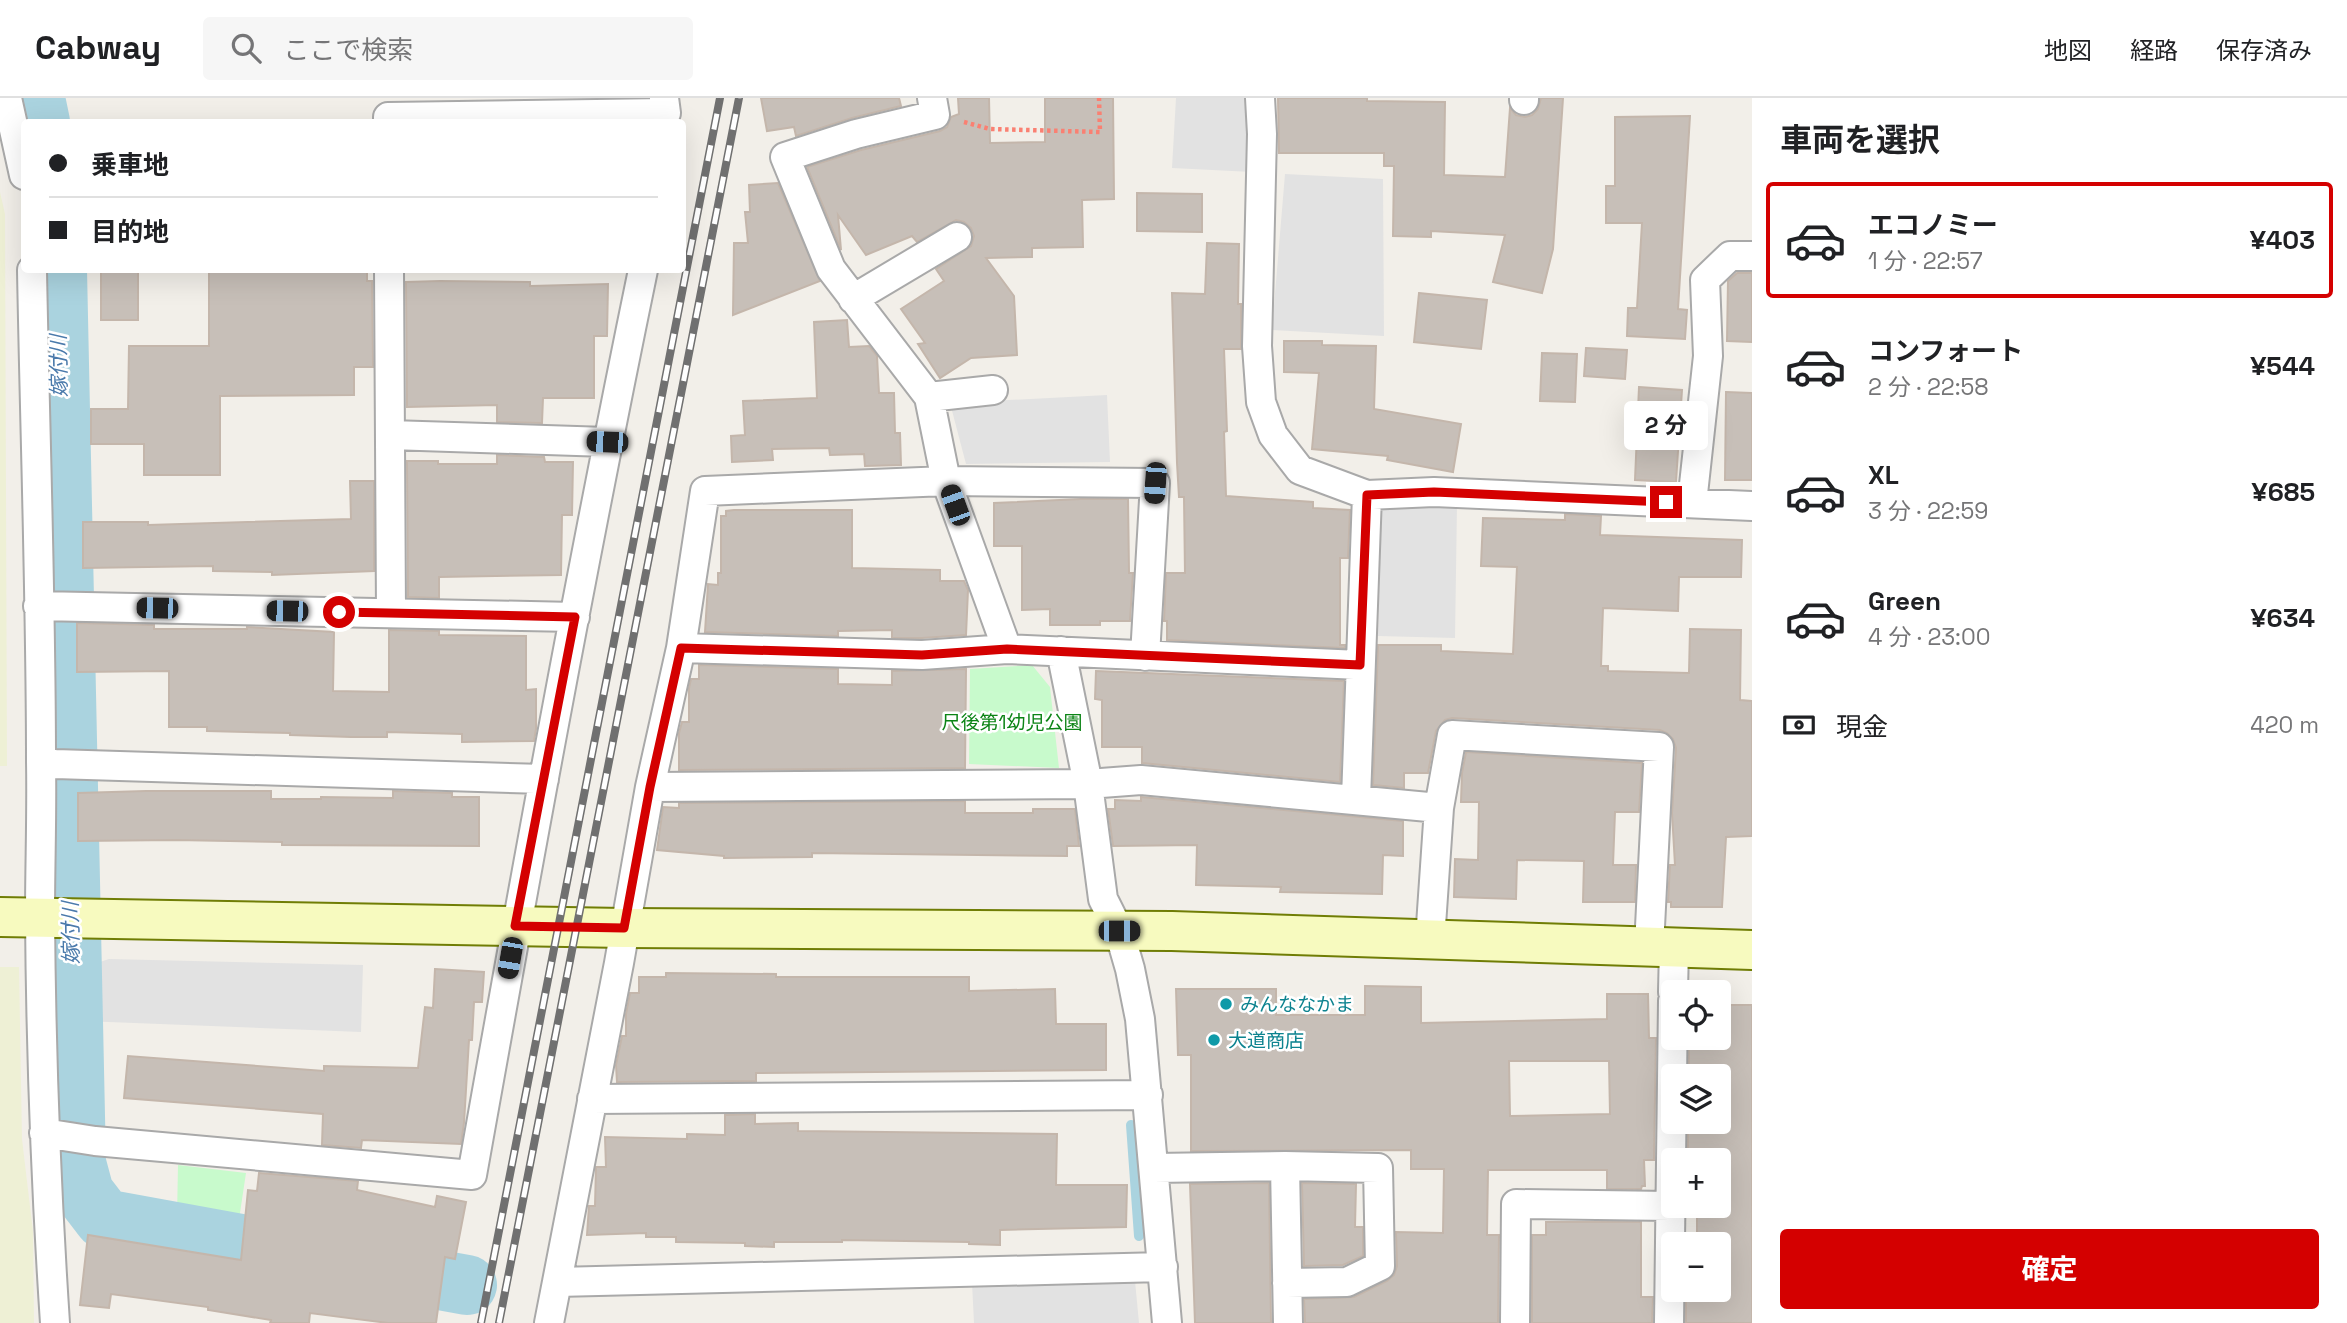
<!DOCTYPE html>
<html lang="ja">
<meta charset="utf-8">
<style>
:root{--surface:#fff;--page:#f6f6f6;--text:#202124;--muted:#757577;--line:#e0e0e0;--accent:#d40000}
body{margin:0;font-family:"Space Grotesk","Noto Sans JP",sans-serif;background:var(--page);color:var(--text);height:100vh;display:flex;flex-direction:column;font-size:26px;white-space:nowrap}
*{box-sizing:border-box;margin:0}
p{font-size:23px;color:var(--muted)}
.icon{flex:none;width:38px;height:38px;fill:none;stroke:currentColor;stroke-width:2;stroke-linecap:round;stroke-linejoin:round}
.map{position:relative;flex:1;overflow:hidden}
.drawer{display:flex;flex-direction:column;background:var(--surface);width:595px}
.drawer>*{flex:none}
.top-card{position:absolute;left:21px;top:21px;width:665px;height:154px;border-radius:7px;box-shadow:0 7px 28px #0002;display:grid;align-content:center;height:154px;padding:0 28px;background:var(--surface)}
.buttons{position:absolute;left:1661px;top:882px;display:grid;gap:14px}
.buttons a{display:grid;place-items:center;width:70px;height:70px;border-radius:7px;background:var(--surface);box-shadow:0 7px 28px #0002;font-size:35px}
.end{position:absolute;width:32px;height:32px;margin:-16px;border:9px solid #d40000;background:#fff;box-shadow:0 0 0 4px #fff}
.from{border-radius:50%}
.bubble{position:absolute;height:49px;border-radius:7px;background:var(--surface);box-shadow:0 7px 28px #0002;font-size:23px;font-weight:700;line-height:49px;text-align:center}
.car{position:absolute;width:21px;height:42px;margin:-21px -10px;border-radius:9px;box-shadow:0 0 5px 2px #0007;background:linear-gradient(#222 24%,#8ab4d8 0 40%,#222 0 76%,#8ab4d8 0 86%,#222 0)}
.top-card b{display:flex;align-items:center;gap:24px;height:66px;font-size:26px}
.top-card b+b{border-top:2px solid var(--line)}
.top-card i{width:18px;height:18px;background:var(--text)}
ul{padding:0;list-style:none}
li{display:flex;align-items:center;gap:21px;height:116px;margin:0 14px 10px;padding:0 14px;border:4px solid transparent;border-radius:7px}
li div{flex:1}
li b{display:block;font-size:26px}
li em{font-style:normal;font-weight:700}
li.current{border-color:var(--accent)}
li>.icon{width:63px;height:63px;stroke-width:1.5}
h2{padding:0 28px;font-size:32px;line-height:84px}
.pay{display:flex;align-items:center;gap:18px;height:77px;padding:0 28px;font-size:26px}
.pay p{margin-inline-start:auto}
.action{display:flex;gap:14px;margin-top:auto;padding:14px 28px}
.action a{flex:1;height:80px;border-radius:7px;background:var(--accent);color:#fff;font-size:28px;font-weight:700;line-height:80px;text-align:center}
header{display:flex;align-items:center;gap:42px;box-sizing:border-box;height:98px;padding:0 35px;background:var(--surface);border-bottom:2px solid var(--line)}
header strong{font-size:33px}
nav{display:flex;gap:38px;margin-inline-start:auto;font-size:24px}
.search{width:490px;height:63px;background:var(--page);display:flex;align-items:center;gap:18px;box-sizing:border-box;padding:0 24px;border-radius:7px;color:var(--muted);font-size:26px}
main{display:flex;flex:1;min-height:0}
.map>svg:first-child{display:block}
.farmland{fill:#eef0d5}
.park{fill:#c8facc}
.parking{fill:#e2e2e2}
.lines{fill:none;stroke-linecap:round;stroke-linejoin:round}
.stream{stroke:#aad3df;stroke-width:10}
.river{stroke:#aad3df;stroke-width:60}
.building{fill:#c7bfb8;stroke:#c4b6ab;stroke-width:2;fill-rule:evenodd}
.street-casing{stroke:#a9a9a9;stroke-width:32}
.secondary-casing{stroke:#707d05;stroke-width:42}
.path{stroke:#fa8072;stroke-width:4.5;stroke-dasharray:3.5 3.5;stroke-linecap:butt}
.street{stroke:#fff;stroke-width:28}
.secondary{stroke:#f7fabf;stroke-width:38}
.rail-casing{stroke:#707070;stroke-width:8}
.rail{stroke:#fff;stroke-width:5;stroke-dasharray:16;stroke-linecap:butt}
.route{stroke:#d40000;stroke-width:9}
.culture-dot{fill:#0f9aa8;stroke:#fff;stroke-width:2.5}
.labels{text-anchor:middle;stroke-width:5;stroke-linejoin:round;paint-order:stroke}
.park-label{font-size:19px;fill:#0c8416;stroke:#fff}
.culture-label{font-size:19px;fill:#0d838f;stroke:#fff;text-anchor:start}
.water-label{font-size:21px;font-style:italic;fill:#4a7aab;stroke:#fff}
</style>
<header>
<strong>Cabway</strong>
<div class="search"><svg class="icon" aria-label="search" viewBox="0 0 24 24"><circle cx="10" cy="10" r="6"/><path d="M15 15l6 6"/></svg>ここで検索</div>
<nav><a>地図</a><a>経路</a><a>保存済み</a></nav>
</header>
<main>
<div class="map">
<svg width="1752" height="1225" viewBox="0 0 1752 1225">
<rect width="100%" height="100%" fill="#f2efe9"/>
<path class="farmland" d="M0,94l5,22 2,552h-7z
M0,869h19l3,172 11,93 1,91h-34z"/>
<path class="park" d="M1032,567l18,22 9,81 -90,-4 1,-95z
M178,1067l68,8 -8,53 -61,-9z"/>
<path class="parking" d="M1176,0h68l8,74 -80,-4z
M1285,76l98,5 1,157 -112,-6z
M1107,297l3,67 -144,2 -16,-61z
M1398,401l59,6 -2,133 -77,-2 3,-126z
M109,861l254,6 -2,67 -278,-11 2,-54z
M1135,1183l4,42h-165l-2,-40z"/>
<g class="lines">
<path class="stream" d="M1131,1027l8,111"/>
<path class="river" d="M35,0l5,24
M57,172l19,893 8,30 20,26 363,66"/>
</g>
<path class="building" d="M761,0h138l2,8 -49,12 -56,18 -2,-9 -27,4z
M958,0h31l1,45 55,-1v-44h68l1,101 -32,1 1,47 -51,1v9l-46,1 28,38 3,59 -46,3 -31,20 -22,-34 7,-1 -24,-34 43,-28 -8,-12 35,-23 3,-10 -3,-8 -7,-6 -8,-2 -39,22 -5,-6 -46,19 -28,-40 3,35 -34,-83 54,-17 79,-19 7,-4 4,-10 8,-3z
M1278,0h89v3l78,1 -1,73 61,2 5,-69 6,7 9,2 7,-2 6,-6 3,-11h22l-10,151 -11,44 -49,-11 12,-47 -74,-4v6l-38,-1 1,-70h-10v-13h-105z
M1690,18l-12,193 9,1 -2,29 -58,-3 1,-28h9l5,-85h-36v-37h9v-69z
M778,85l42,98 -87,34 1,-72h14l-3,-31h5l-1,-27z
M1137,95l65,1v38l-65,-1z
M1207,145l32,1 -1,60h3v45h-17l3,82 -3,1 2,64 87,6v6l37,2 -2,48h-8v87h5v3l-178,-8v-19h-3l2,-48h19l-1,-76h-5l-2,-34 -5,-170 33,1z
M101,172h37v50h-37z
M209,172h158v11h5l1,86h-19v28l-134,1v79h-76v-31h-53v-35h37l1,-63h80z
M1737,175h15v69l-25,-1 1,-60z
M440,183l90,1v4l78,-2 -1,52h-13v62h-51l-1,25 -45,-1v-17l-90,2 -1,-125z
M1419,195l68,7 -6,49 -67,-7z
M847,222l2,27 20,-1 8,10 2,37h15l1,40h5l1,32 -36,1 -1,-12 -34,1 -1,-7 -57,1 1,11 -41,2 -1,-26 14,-1 -2,-34 74,-3 -3,-76z
M1284,243h38v4l54,1 -2,63 87,15 -8,48 -66,-12 1,-4 -76,-7 7,-76 -35,-1z
M1586,250l41,2 -2,29 -41,-3z
M1542,255l35,1 -2,48 -35,-1z
M1639,289l43,3 -6,92 -41,-2z
M1726,294l26,1v87h-27z
M497,357l47,2 1,5h28l-1,53h-10l-1,60 -122,2v21l-31,-1 -1,-136h31v3h59z
M350,383h24v90l-102,4v-3l-59,-1v-5l-130,2v-46h65v3l203,-6z
M1081,401h47l1,74h4l-3,48h-30v4h-50v-16l-28,1v-64h-28v-43z
M734,412h118v58l88,2v11h24l4,9 -2,45 -44,3h-30v-8l-54,1v5l-133,-4 3,-48 10,1v-12h3v-57h5v-5z
M1565,416l36,2 -1,19 142,5 -1,37h-62l-1,34 -75,-3 -2,58h7v5l81,2 1,-44 51,1 -1,70 12,1v135l-26,1 -4,70h-51v-5h-3l2,-37h5l-3,-52 4,-65 -3,-9 -6,-6 -7,-3 -208,-12 -7,2 -9,11 -8,42h-24v15l-31,-3 5,-140h63v6l72,3 4,-87 -36,-1 2,-48 82,2z
M77,525l77,2v4h93v-2l87,5 -1,59 56,1v-62l50,1v4l87,1v54l10,-1v40l-2,12 -72,1v-8l-75,-2v5h-36l-61,-2v-2l-83,-2v-4h-38v-56l-92,1z
M699,567l139,4v15l54,1v-14l74,-2 -1,99 -286,2v-37l3,-11h7v-34l2,-9h8z
M1096,573l248,10 -4,101 -198,-19v-16h-40v-47l-7,-1z
M1466,654l176,11 -3,49h-24l-2,53h23l-1,37h-52l1,-41 -67,-1 -1,39 -62,-2 1,-38 23,1 1,-58h-18l1,-29z
M146,693h125v8h50v-2l72,1v-7l59,2v4h27v49l-197,-1v-3l-106,-2 -98,1v-48z
M1141,699l262,24v35l-20,-1 -1,39 -102,-2 1,-5 -85,-2 1,-40 -84,1 -5,-37h7v-9l26,1z
M965,703v12h68v-4h42l4,37h-12v10l-255,-3v4l-88,1v-2l-67,-6 6,-43 16,1v-5z
M435,871l49,3 -2,30h-8l-2,38h-3l-5,83 -3,21 -99,-4 -1,8 -39,-3 1,-31 -199,-16 4,-42 196,15v-5l94,2 7,-61 8,1z
M666,875l110,1v3h193v14l86,-2 1,35h50v46l-350,3v8l-139,1 -1,-17 6,-29h4v-22l4,-21h9v-16h27z
M1365,888l56,1v36l186,-4v-25h41l1,44h7l-2,122h-10l1,26h-3l-1,3h-34v-19h-119l-1,65h12l-1,88h-193l-1,-24 50,-2 33,-16 7,-6 3,-9 -1,-34 47,1 1,-64h-33v-19l-220,1v-96h-13l-2,-66h100v26h89zM1509,963h100l1,53 -100,2z
M1719,907h33v318h-66v-26h9v-3h23v-50h-21v-38h21v-46h-30v-38h30v-46h-29v-38h30z
M755,1016v10l43,-1v8l259,3 -1,51h71l-1,42 -126,3v15l-31,-1v-2l-127,-2v2h-68v5l-29,-1v-3l-69,-1v-5h-30v-4l-59,2 2,-29h6l1,-39h10l-1,-30 82,2v-5l38,1v-20z
M259,1075l99,8 -1,9 78,17 2,-11 29,6 -11,57 -10,-2 -9,66h-48l-78,-10 -1,10h-39l1,-3 -63,-10v-3l-97,-13 -2,14 -29,-3 8,-70 153,25 7,-70 9,1z
M1269,1085l2,140h-76l-5,-139z
M1302,1085l54,1 -1,43h8v29l-20,9 -39,1z
M1546,1124h95v75h12l-1,26h-120v-88h14z"/>
<g class="lines">
<g class="street-casing">
<path id="street" d="M7,0l17,77
M932,0l3,17 -79,19 -71,23 46,112 98,128 17,84 61,168
M1260,0l2,36 -5,212 4,56 12,33 27,35 67,25 67,-3 318,14
M1524,0v2
M388,24v-5l278,-4 -2,-15
M32,172c3,164 9,328 9,492 1,51 -1,102 -1,154 1,135 6,272 15,407
M389,172l2,343
M853,201l104,-62
M929,299l64,-7
M390,337l217,7
M1692,405l16,-147 -3,-76 25,-24h22
M38,508l537,11
M681,550l241,7 85,-6 353,16
M1061,553l27,133 15,115 16,32 11,38 10,50 27,304
M42,664l13,2 489,15
M650,689l438,-3 53,-4 298,28
M1356,701l11,-304
M1430,842l9,-132 13,-73 207,12 -10,200
M1673,894l1,-45
M592,1001l556,-4
M44,1035l51,8 377,34c54,-303 109,-605 171,-905
M1285,1068l93,2 2,98 -33,16 -60,1
M1154,1070l131,-2 3,157
M557,1184l606,-15
M549,1225l70,-360 31,-176 31,-139 24,-157 241,-10 209,2 -10,173
M1515,1225l1,-119 154,2
M1669,1225l4,-322"/>
</g>
<g class="secondary-casing">
<path id="secondary" d="M0,819l624,11 548,3 580,19"/>
</g>
<path class="path" d="M964,24l26,7 110,3 -1,-34"/>
<use href="#street" class="street"/>
<use href="#secondary" class="secondary"/>
<g class="rail-casing">
<path id="rail" d="M481,1225l239,-1225
M499,1225l240,-1225"/>
</g>
<use href="#rail" class="rail"/>
</g>
<g class="lines">
<path class="route" d="M339,514l236,5 -60,309 109,2 26,-141 31,-139 241,7 85,-6 353,16 7,-170 67,-3 232,10"/>
</g>
<g class="culture-dot">
<circle cx="1226" cy="906" r="7"/>
<circle cx="1214" cy="942" r="7"/>
</g>
<g class="labels">
<g class="park-label">
<text x="1012" y="631">尺後第1幼児公園</text>
</g>
<g class="culture-label">
<text x="1240" y="913">みんななかま</text>
<text x="1228" y="949">大道商店</text>
</g>
<g class="water-label">
<text transform="translate(59 268) rotate(-91)" y="7">嫁付川</text>
<text transform="translate(71 835) rotate(-91)" y="7">嫁付川</text>
</g>
</g>
</svg>
<div class="buttons">
<a><svg class="icon" aria-label="locate" viewBox="0 0 24 24"><circle cx="12" cy="12" r="6"/><path d="M12 2v4M12 18v4M2 12h4M18 12h4"/></svg></a>
<a><svg class="icon" aria-label="layers" viewBox="0 0 24 24"><path d="M12 4l9 5-9 5-9-5zM3 14l9 5 9-5"/></svg></a>
<a>+</a>
<a>−</a>
</div>
<i class="end from" style="left:339px;top:514px"></i>
<i class="end" style="left:1666px;top:404px"></i>
<div class="bubble" style="left:1624px;top:303px;width:84px">2 分</div>
<i class="car" style="left:607px;top:344px;rotate:272deg"></i>
<i class="car" style="left:1155px;top:385px;rotate:184deg"></i>
<i class="car" style="left:955px;top:407px;rotate:340deg"></i>
<i class="car" style="left:157px;top:510px;rotate:271deg"></i>
<i class="car" style="left:287px;top:513px;rotate:271deg"></i>
<i class="car" style="left:1119px;top:833px;rotate:90deg"></i>
<i class="car" style="left:510px;top:860px;rotate:190deg"></i>
<div class="top-card">
<b><i class="from"></i>乗車地</b>
<b><i></i>目的地</b>
</div>
</div>
<section class="drawer">
<h2>車両を選択</h2>
<ul>
<li class="current"><svg class="icon" aria-label="car" viewBox="0 0 24 24"><path d="M5 17H2v-5l4-1 3-4h7l3 4 3 1v5h-3M9 17h6M6 11h13"/><circle cx="7" cy="17" r="2"/><circle cx="17" cy="17" r="2"/></svg><div><b>エコノミー</b><p>1 分 · 22:57</p></div><em>¥403</em></li>
<li><svg class="icon" aria-label="car" viewBox="0 0 24 24"><path d="M5 17H2v-5l4-1 3-4h7l3 4 3 1v5h-3M9 17h6M6 11h13"/><circle cx="7" cy="17" r="2"/><circle cx="17" cy="17" r="2"/></svg><div><b>コンフォート</b><p>2 分 · 22:58</p></div><em>¥544</em></li>
<li><svg class="icon" aria-label="car" viewBox="0 0 24 24"><path d="M5 17H2v-5l4-1 3-4h7l3 4 3 1v5h-3M9 17h6M6 11h13"/><circle cx="7" cy="17" r="2"/><circle cx="17" cy="17" r="2"/></svg><div><b>XL</b><p>3 分 · 22:59</p></div><em>¥685</em></li>
<li><svg class="icon" aria-label="car" viewBox="0 0 24 24"><path d="M5 17H2v-5l4-1 3-4h7l3 4 3 1v5h-3M9 17h6M6 11h13"/><circle cx="7" cy="17" r="2"/><circle cx="17" cy="17" r="2"/></svg><div><b>Green</b><p>4 分 · 23:00</p></div><em>¥634</em></li>
</ul>
<div class="pay"><svg class="icon" aria-label="cash" viewBox="0 0 24 24"><path d="M3 7h18v10H3z"/><circle cx="12" cy="12" r="2"/></svg>現金<p>420 m</p></div>
<div class="action"><a>確定</a></div>
</section>
</main>
